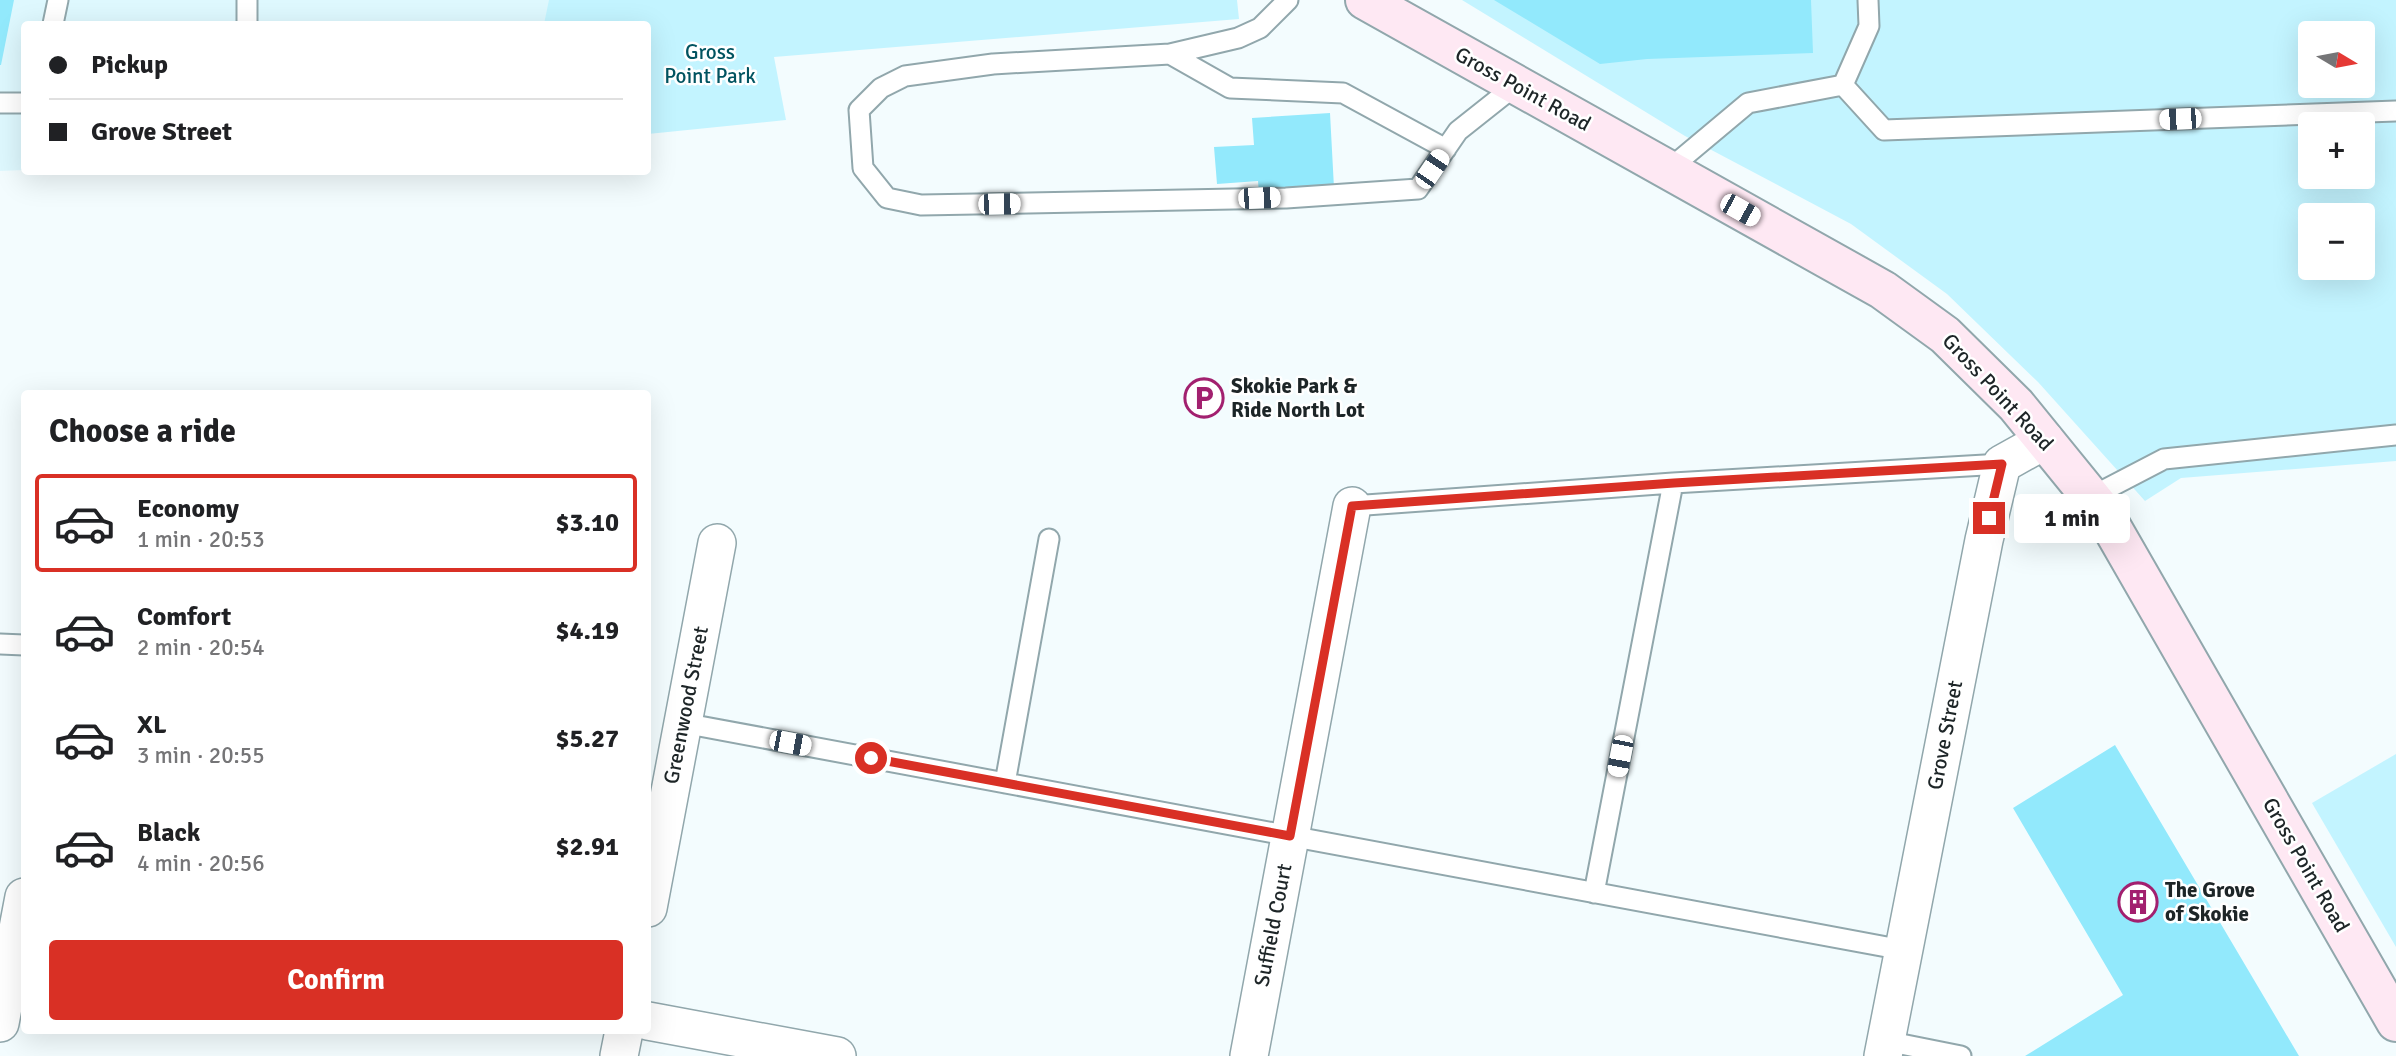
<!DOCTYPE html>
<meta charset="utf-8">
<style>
:root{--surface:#fff;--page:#f6f6f6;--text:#202124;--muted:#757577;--line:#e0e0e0;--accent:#d93025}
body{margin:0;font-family:Signika,sans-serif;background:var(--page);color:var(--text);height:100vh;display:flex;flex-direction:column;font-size:26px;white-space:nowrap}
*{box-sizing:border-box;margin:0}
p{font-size:23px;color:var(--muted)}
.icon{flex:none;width:38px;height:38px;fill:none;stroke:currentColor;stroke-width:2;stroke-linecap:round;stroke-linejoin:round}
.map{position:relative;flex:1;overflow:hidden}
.side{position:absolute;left:21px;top:390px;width:630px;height:644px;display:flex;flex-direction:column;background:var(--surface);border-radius:7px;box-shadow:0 7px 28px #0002}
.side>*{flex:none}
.hud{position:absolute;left:21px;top:21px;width:630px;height:154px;border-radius:7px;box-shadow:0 7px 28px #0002;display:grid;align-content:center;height:154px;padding:0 28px;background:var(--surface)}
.needle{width:46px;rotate:100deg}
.tools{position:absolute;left:2298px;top:21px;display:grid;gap:14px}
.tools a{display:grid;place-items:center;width:77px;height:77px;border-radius:7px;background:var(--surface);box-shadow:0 7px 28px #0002;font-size:35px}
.end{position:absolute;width:32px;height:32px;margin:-16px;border:9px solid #d93025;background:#fff;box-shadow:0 0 0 4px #fff}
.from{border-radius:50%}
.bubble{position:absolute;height:49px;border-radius:7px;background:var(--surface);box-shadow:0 7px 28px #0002;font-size:23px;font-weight:700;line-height:49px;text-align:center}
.car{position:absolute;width:21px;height:42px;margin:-21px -10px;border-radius:9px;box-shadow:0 0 5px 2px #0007;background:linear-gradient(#fff 24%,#345 0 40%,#fff 0 76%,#345 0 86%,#fff 0)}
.hud b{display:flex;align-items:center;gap:24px;height:66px;font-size:26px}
.hud b+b{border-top:2px solid var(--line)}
.hud i{width:18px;height:18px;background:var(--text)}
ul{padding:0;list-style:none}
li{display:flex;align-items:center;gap:21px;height:98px;margin:0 14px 10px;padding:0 14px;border:4px solid transparent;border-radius:7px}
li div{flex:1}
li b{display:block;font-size:26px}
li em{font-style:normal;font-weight:700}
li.current{border-color:var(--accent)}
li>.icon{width:63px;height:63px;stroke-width:1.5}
h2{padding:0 28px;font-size:32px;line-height:84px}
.button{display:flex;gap:14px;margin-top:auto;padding:14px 28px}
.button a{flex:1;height:80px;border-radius:7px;background:var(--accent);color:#fff;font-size:28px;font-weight:700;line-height:80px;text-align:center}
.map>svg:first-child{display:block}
.built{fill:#def8fe}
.green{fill:#c3f4ff;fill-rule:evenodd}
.building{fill:#92e9fc}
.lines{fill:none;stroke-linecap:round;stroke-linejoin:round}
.service-casing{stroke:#91a7ac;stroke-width:23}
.minor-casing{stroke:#91a7ac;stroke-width:40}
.secondary-casing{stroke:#91a7ac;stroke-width:42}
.service{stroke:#fff;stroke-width:19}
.minor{stroke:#fff;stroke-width:37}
.secondary{stroke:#fee8f3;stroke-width:38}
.route{stroke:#d93025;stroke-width:9}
.labels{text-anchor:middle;stroke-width:5;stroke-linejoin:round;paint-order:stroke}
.park-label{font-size:21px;fill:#015360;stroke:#fff}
.street-label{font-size:21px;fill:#1d2527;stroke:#fff}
.poi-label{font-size:21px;font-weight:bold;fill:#1d2527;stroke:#fff;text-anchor:start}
</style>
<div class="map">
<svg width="2396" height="1056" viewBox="0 0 2396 1056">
<rect width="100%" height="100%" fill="#f3fcfe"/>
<path class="built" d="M0,0h553l-4,24h-525v146l-24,1z"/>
<path class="green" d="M549,0h688l2,19 -465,38 12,63 -138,14v-110h-104z
M1462,0h934v461l-215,17 -36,23 -107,-119 -91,-88 -96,-70 -166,-88zM2310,33h52v53h-52zM2310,124h52v53h-52zM2310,215h52v53h-52z
M2396,754v193l-84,-144z"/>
<path class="building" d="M0,0h14l-13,65h-1z
M1494,0h317l2,53 -166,6 -47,5z
M1330,113l4,75 -75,5 -1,-12 -41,3 -3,-37 40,-2 -2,-27z
M2115,745l184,311h-274l98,-61 -110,-187z"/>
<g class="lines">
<g class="service-casing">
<path id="service" d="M1288,0l-28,28 -22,10 -68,16 -177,10 -88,12 -24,12 -22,22 4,58 24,30 34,7 365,-7 132,-9 40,-58 58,-46
M247,22v-22
M53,24l5,-24
M1170,54l60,34 113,5 103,56
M1843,85l26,-59 -1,-26
M0,103h24
M1668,170l80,-67 95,-18 41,45 512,-19
M2091,497l73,-38 232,-24
M1352,506l321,-23 329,-19
M0,644l24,1
M683,723l1220,227
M1005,783l44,-244
M1594,893l79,-410
M1886,1041l75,15"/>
</g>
<g class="minor-casing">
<path id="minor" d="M648,908l69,-365
M648,1021l189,35
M0,1023l24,-126
M619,1056l5,-25
M1249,1056l103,-550
M1883,1056l101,-516 18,-76 43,-24"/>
</g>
<g class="secondary-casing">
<path id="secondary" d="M1365,0l518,290 62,45 71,70 87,107 293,510"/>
</g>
<use href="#service" class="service"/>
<use href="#minor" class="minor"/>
<use href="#secondary" class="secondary"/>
</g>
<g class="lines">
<path class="route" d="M871,758l419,78 62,-330 322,-23 328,-19 -13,54"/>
</g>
<defs>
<g id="parking-ring" transform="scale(2.0125)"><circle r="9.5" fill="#fff" stroke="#a2206f" stroke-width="1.5"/><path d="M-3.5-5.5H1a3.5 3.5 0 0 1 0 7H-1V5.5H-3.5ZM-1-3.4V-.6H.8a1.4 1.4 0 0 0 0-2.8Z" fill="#a2206f"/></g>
<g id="building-ring" transform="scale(2.0125)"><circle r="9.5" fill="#fff" stroke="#a2206f" stroke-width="1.5"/><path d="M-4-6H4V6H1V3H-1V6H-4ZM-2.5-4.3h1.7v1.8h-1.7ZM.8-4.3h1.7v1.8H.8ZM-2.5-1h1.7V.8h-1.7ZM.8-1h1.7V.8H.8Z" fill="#a2206f"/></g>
</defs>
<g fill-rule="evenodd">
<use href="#parking-ring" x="1204" y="398"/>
<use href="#building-ring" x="2138" y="902"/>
</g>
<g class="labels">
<g class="park-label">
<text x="710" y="59">Gross<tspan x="710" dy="24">Point Park</tspan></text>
</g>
<g class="street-label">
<text transform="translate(1523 89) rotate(29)" y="7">Gross Point Road</text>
<text transform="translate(1998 392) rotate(47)" y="7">Gross Point Road</text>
<text transform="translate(686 705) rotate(-79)" y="7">Greenwood Street</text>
<text transform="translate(1945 735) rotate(-79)" y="7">Grove Street</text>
<text transform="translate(2306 865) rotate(60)" y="7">Gross Point Road</text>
<text transform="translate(1273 925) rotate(-79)" y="7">Suffield Court</text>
</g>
<g class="poi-label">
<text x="1231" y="393">Skokie Park &amp;<tspan x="1231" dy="24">Ride North Lot</tspan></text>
<text x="2165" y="897">The Grove<tspan x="2165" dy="24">of Skokie</tspan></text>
</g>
</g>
</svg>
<div class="tools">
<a><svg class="needle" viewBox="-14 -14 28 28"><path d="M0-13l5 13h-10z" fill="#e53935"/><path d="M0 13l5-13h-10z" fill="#757577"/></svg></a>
<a>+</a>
<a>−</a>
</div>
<i class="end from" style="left:871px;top:758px"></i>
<i class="end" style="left:1989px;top:518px"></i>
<div class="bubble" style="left:2014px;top:494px;width:116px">1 min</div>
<i class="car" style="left:2180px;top:119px;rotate:268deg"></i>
<i class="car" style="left:1432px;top:169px;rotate:34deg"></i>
<i class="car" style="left:1259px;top:198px;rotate:88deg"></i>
<i class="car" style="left:999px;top:204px;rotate:89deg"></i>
<i class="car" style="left:1740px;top:210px;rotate:119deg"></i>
<i class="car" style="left:790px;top:743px;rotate:101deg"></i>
<i class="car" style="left:1620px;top:756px;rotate:191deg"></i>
<div class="hud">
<b><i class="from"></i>Pickup</b>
<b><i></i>Grove Street</b>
</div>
<section class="side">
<h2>Choose a ride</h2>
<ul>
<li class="current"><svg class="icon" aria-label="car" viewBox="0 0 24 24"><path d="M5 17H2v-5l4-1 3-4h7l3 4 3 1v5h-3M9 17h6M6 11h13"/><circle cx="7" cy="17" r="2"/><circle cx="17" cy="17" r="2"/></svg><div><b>Economy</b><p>1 min · 20:53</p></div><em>$3.10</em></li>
<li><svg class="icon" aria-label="car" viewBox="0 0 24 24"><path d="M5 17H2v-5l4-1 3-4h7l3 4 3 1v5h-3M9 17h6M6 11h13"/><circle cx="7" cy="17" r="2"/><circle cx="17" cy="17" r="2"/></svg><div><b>Comfort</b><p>2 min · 20:54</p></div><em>$4.19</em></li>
<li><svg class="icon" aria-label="car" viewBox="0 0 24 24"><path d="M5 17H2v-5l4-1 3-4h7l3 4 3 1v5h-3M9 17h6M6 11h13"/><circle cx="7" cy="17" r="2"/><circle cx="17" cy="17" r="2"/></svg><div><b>XL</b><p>3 min · 20:55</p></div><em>$5.27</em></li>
<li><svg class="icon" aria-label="car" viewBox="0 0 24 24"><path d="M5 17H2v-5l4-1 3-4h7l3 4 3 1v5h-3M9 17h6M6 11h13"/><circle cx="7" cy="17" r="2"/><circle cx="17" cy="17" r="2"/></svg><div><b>Black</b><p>4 min · 20:56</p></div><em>$2.91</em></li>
</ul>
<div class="button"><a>Confirm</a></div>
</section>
</div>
